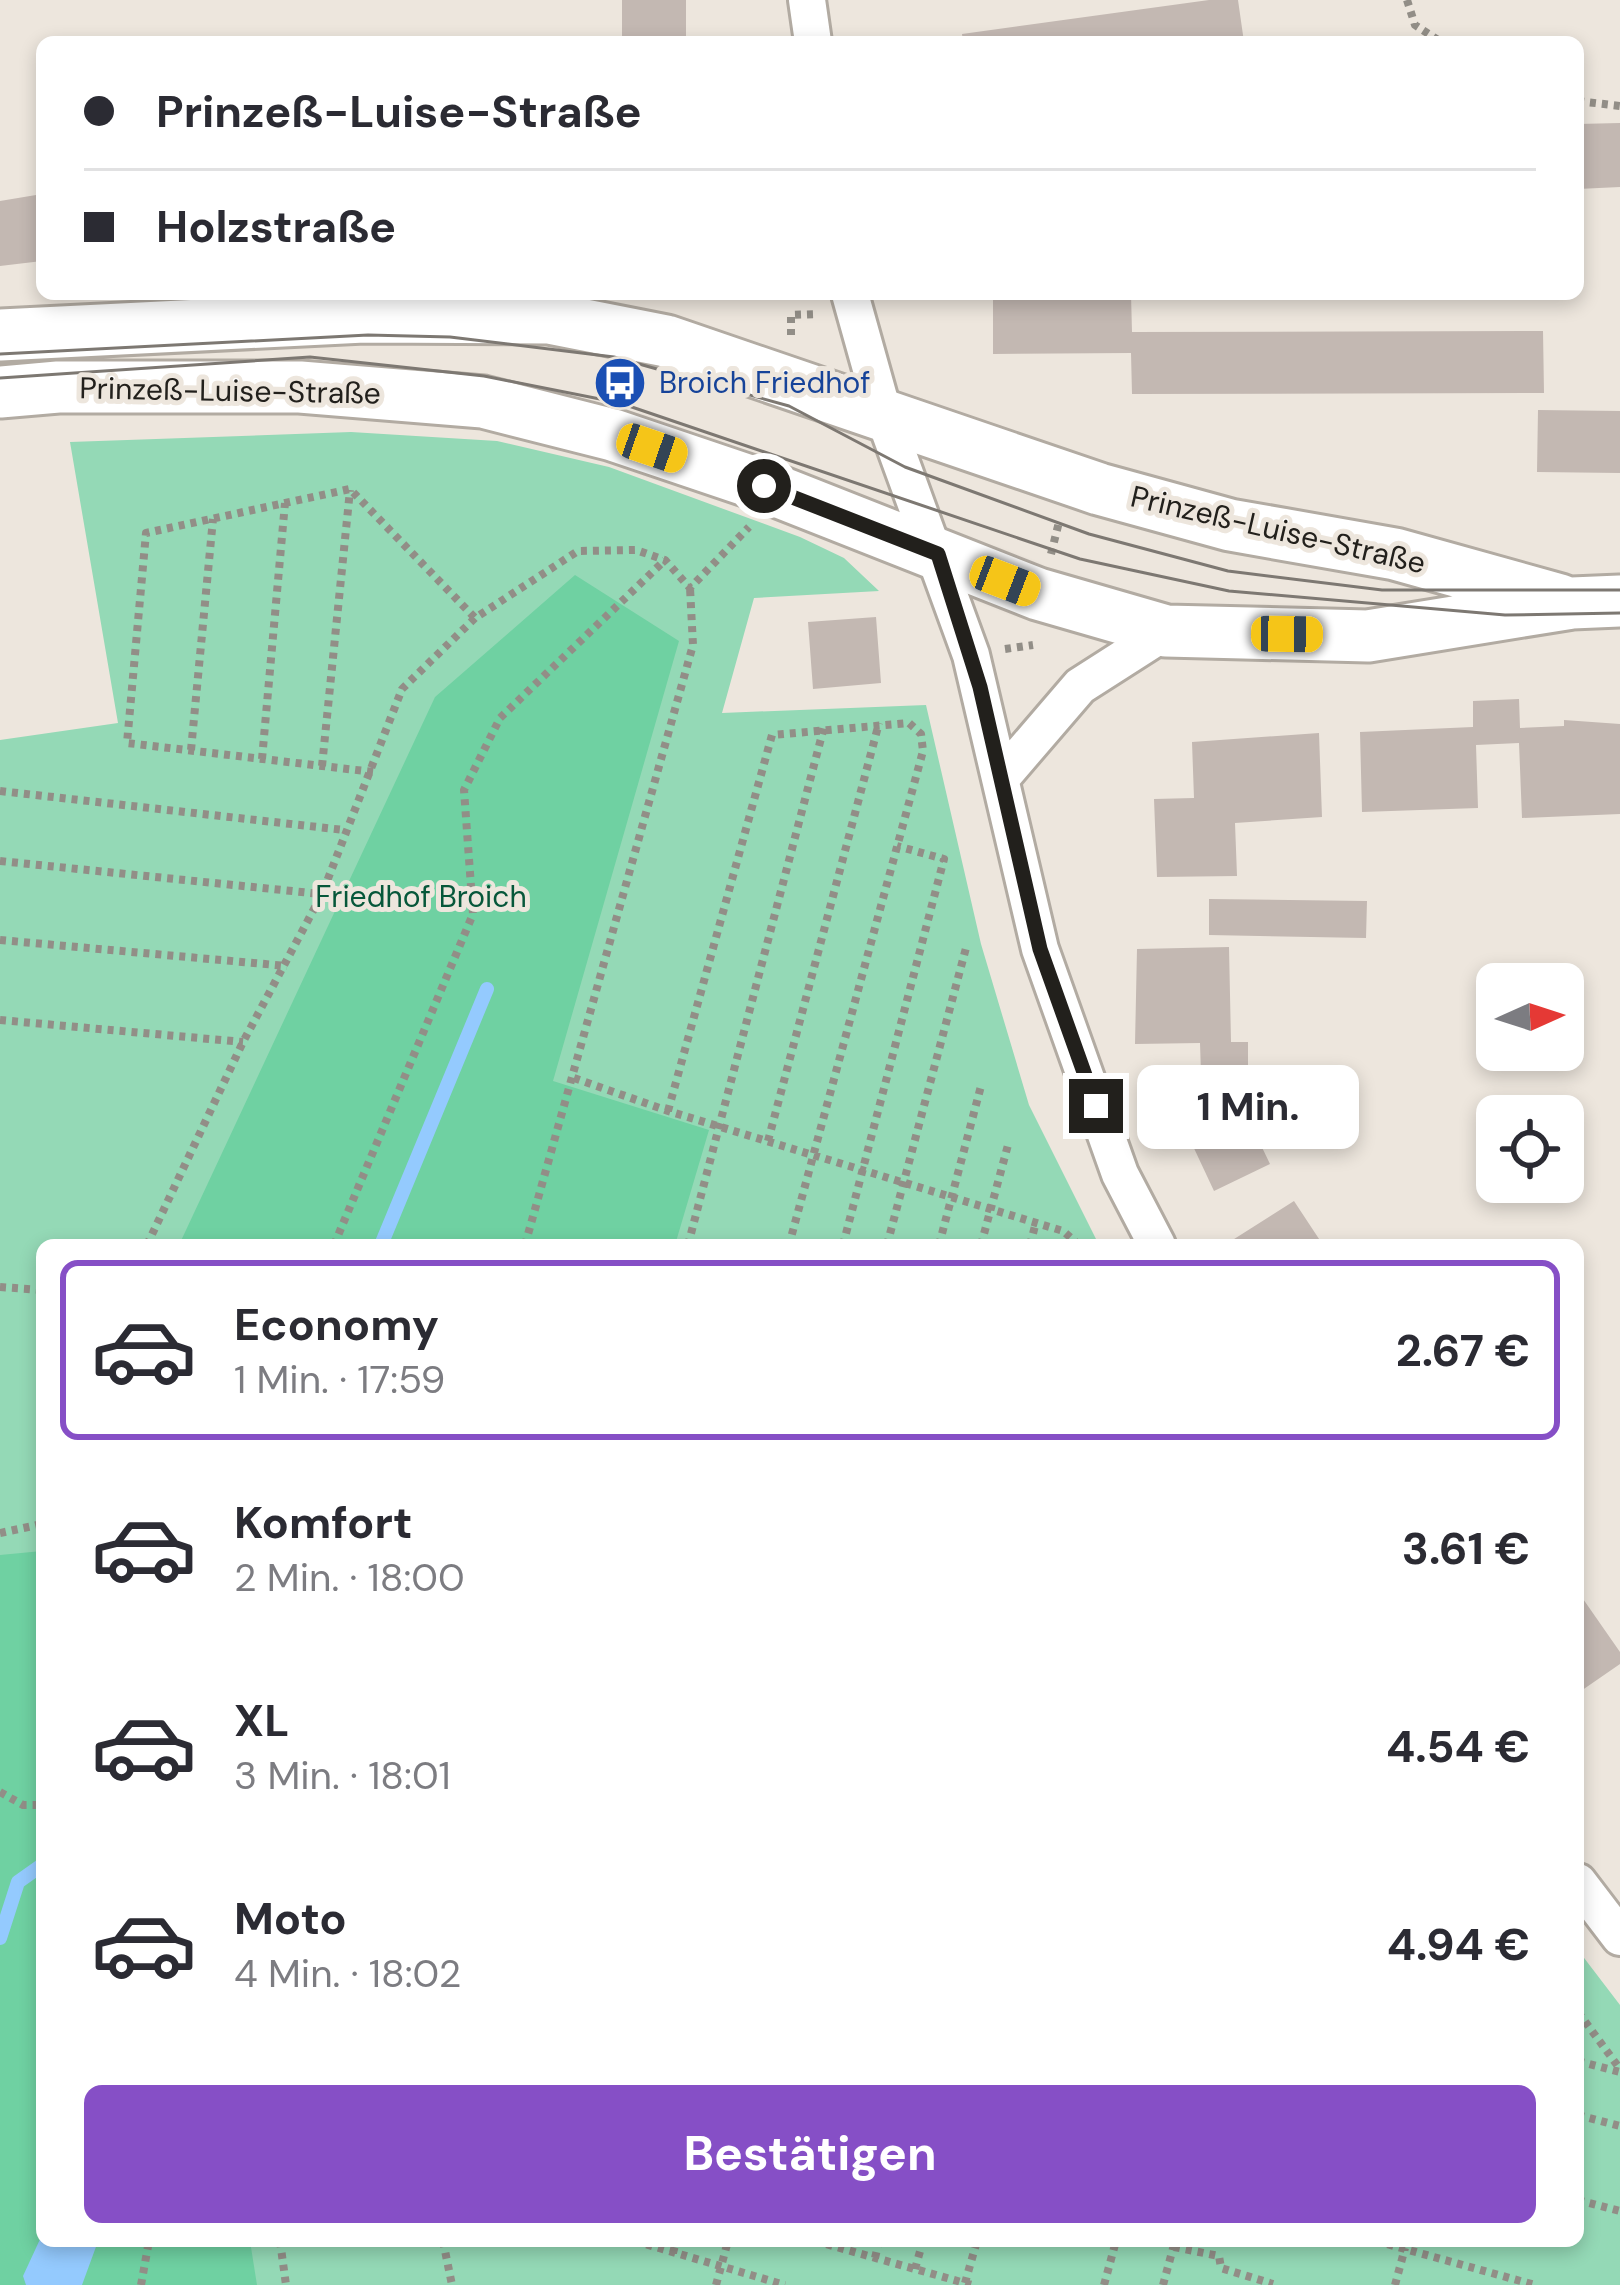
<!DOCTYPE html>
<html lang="de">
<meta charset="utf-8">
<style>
:root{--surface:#fff;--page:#f2f2f3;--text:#2b2b33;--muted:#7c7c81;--line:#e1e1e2;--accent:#864fc6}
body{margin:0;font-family:"DM Sans",sans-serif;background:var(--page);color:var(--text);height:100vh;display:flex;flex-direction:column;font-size:45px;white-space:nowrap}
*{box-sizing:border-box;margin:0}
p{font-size:39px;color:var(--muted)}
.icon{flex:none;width:66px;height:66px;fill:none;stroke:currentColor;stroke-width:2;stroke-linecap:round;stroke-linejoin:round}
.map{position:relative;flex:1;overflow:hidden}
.sheet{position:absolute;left:36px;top:1239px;width:1548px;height:1008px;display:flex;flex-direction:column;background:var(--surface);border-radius:18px;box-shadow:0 6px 18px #0003}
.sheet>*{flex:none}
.banner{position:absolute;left:36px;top:36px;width:1548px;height:264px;border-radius:18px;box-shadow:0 6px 18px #0003;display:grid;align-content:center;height:264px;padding:0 48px;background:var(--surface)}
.needle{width:78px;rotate:87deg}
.controls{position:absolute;left:1476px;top:963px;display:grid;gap:24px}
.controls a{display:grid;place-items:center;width:108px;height:108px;border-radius:18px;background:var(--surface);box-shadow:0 6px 18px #0003;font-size:60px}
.end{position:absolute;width:54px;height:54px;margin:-27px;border:15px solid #22201c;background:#fff;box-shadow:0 0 0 6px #fff}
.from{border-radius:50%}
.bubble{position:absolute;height:84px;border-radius:18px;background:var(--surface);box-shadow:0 6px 18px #0003;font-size:39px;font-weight:700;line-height:84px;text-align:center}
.car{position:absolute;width:36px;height:72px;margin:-36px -18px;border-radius:15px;box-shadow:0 0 9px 3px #0007;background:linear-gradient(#f5c518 24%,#345 0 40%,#f5c518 0 76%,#345 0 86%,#f5c518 0)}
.banner b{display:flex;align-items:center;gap:42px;height:114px;font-size:45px}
.banner b+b{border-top:3px solid var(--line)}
.banner i{width:30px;height:30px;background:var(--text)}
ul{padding:21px 0 0;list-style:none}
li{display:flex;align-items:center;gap:36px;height:180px;margin:0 24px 18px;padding:0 24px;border:6px solid transparent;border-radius:18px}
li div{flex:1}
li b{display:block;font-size:45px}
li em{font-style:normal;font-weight:700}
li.current{border-color:var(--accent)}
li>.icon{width:108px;height:108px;stroke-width:1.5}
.cta{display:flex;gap:24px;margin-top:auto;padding:24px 48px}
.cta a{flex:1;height:138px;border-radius:18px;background:var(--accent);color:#fff;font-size:48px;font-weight:700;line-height:138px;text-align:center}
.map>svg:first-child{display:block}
.green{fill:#94d9b6}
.forest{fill:#6fd1a2}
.water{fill:#94cafe}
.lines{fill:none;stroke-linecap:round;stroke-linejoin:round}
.stream{stroke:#94cafe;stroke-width:14}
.building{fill:#c3b8b2}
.minor-casing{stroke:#b2aba2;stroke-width:42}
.secondary-casing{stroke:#b2aba2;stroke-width:57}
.path{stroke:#928e87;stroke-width:8;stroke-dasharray:6 6;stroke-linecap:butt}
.minor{stroke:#fff;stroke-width:36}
.secondary{stroke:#fff;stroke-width:51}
.tram{stroke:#7d7872;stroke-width:3}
.route{stroke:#22201c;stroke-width:15}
.labels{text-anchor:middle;stroke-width:10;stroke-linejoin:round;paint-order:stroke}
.transit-label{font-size:30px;fill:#164399;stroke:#ede6dd;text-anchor:start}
.street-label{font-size:30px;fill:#22201c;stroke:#ede6dd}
.park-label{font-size:30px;fill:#06573a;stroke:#ede6dd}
</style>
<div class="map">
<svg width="1620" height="2285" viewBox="0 0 1620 2285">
<rect width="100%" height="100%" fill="#ede6dd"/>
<path class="green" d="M351,432l146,9 112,26 191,70 44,21 35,33 -125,7 -32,115 204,-8 55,239 48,161 70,140h-1057v996h1536v-291l42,55v280h-1620v-1545l118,-17 -48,-281z"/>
<path class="forest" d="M575,575l104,66 -126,440 156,49 -34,115h-496l256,-548z
M42,1551v690h208l7,44h-257v-730z"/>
<path class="water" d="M42,2235v6l55,3 -15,41h-56l-3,-9z"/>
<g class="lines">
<path class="stream" d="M381,1245l106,-256
M0,1938l18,-56 24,-17"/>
</g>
<path class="building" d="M622,0h64v42h-64z
M1209,0h29l6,42h-281l-1,-8z
M1620,123v64l-42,2v-65z
M42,194v67l-42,5v-65z
M993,294h138l1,38 411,-1 1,62 -412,1 -1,-41 -138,1z
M1538,410l82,1v62l-83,-1z
M876,617l5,66 -68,6 -5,-67z
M1519,699l1,29 44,-2v-6l56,4v90l-98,4 -3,-75 -43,2 2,63 -116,4 -2,-80 113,-5v-26z
M1319,733l3,84 -87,6 2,53 -80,1 -3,-78 40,-1 -2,-56z
M1209,899l158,2 -1,37 -157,-3z
M1229,947l2,95h17v24l-9,1v37l-37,1 -2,-62 -65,1 2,-95z
M1260,1113l10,20 -12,6 12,25 -56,27 -22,-47z
M1294,1201l29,44h-89l-3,-4z
M1581,1596l39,56v12l-42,29z"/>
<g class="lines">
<g class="minor-casing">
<path id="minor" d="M807,0l6,42
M850,294l35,125 86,236 69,294 80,225 37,71
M1001,778l79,-92 86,-55
M1578,1882l42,55"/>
</g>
<g class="secondary-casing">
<path id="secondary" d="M0,335l364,-18 185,1 117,23 433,148 131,36 165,29 165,46
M0,392l58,-5h242l183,15 130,33 151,51 274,108 128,37 202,5 204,-33 48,-2"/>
</g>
<path class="path" d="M1407,0l8,25 26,17
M1578,101l42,5
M791,335v-20l26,-1
M1051,554l8,-32
M1005,649l28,-4
M191,750l22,-231
M262,759l23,-256
M322,766l28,-276
M373,772l-246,-29 19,-210 204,-44 125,129
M0,791l344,39
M0,861l321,33
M0,940l287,26
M0,1020l243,22
M574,1078l94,33 395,120 16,14
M668,1111l104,-376 137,-12 12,11 2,17 -134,494
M768,1141l111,-418
M147,1245l96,-203 79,-148 80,-205 73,-71 103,-67 58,-1 29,10 25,28 59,-61
M334,1245l139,-331 -9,-124 36,-72 165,-158
M525,1245l168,-600 -3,-57
M688,1245l136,-518
M843,1245l101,-386 -47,-13
M887,1245l79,-297
M939,1245l42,-159
M981,1245l27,-100
M1030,1245l6,-23
M0,1287l42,3
M0,1533l42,-9
M0,1792l23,13h19
M1578,2012l42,57
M1578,2061l42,11
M1578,2115l42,11
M1578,2200l42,11
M280,2241l6,44
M443,2241l9,44
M635,2241l150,44
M815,2241l157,44
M1376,2241l159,44
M1174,2247l45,9 2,12 52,16
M673,2253l3,-12
M875,2258l4,-17
M915,2269l8,-28
M965,2283l12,-42
M141,2285l8,-44
M716,2285l12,-44
M1104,2285l12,-44
M1163,2285l12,-44
M1395,2285l10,-37"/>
<use href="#minor" class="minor"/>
<use href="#secondary" class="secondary"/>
<path class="tram" d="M0,354l368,-19 82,2 164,20 175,49 116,61 184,67 139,37 154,19h238
M0,378l310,-21 174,19 136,27 460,156 149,32 276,24 115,-2"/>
</g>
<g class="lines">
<path class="route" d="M764,486l174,68 42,133 60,262 56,157"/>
</g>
<defs>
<g id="bus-disc" transform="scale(2.7)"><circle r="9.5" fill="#1a4fb4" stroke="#ede6dd"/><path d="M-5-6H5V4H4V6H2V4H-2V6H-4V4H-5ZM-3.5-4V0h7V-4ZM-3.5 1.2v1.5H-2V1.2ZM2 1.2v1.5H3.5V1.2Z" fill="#fff"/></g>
</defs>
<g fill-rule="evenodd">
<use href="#bus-disc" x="620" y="383"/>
</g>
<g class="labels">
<g class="transit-label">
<text x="659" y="393">Broich Friedhof</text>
</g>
<g class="street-label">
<text transform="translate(230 391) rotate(1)" y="10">Prinzeß-Luise-Straße</text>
<text transform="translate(1278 530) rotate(13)" y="10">Prinzeß-Luise-Straße</text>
</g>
<g class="park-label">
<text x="421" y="907">Friedhof Broich</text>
</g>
</g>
</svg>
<div class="controls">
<a><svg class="needle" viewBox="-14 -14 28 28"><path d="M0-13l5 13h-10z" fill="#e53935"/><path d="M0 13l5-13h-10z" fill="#7c7c81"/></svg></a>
<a><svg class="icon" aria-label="locate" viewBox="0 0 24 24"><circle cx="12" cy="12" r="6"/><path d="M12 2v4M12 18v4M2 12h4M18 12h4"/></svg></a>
</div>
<i class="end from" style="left:764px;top:486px"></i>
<i class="end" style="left:1096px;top:1106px"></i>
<div class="bubble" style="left:1137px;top:1065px;width:222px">1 Min.</div>
<i class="car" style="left:652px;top:448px;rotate:109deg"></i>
<i class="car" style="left:1005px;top:581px;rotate:111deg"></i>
<i class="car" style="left:1287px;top:634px;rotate:91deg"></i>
<div class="banner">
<b><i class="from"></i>Prinzeß-Luise-Straße</b>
<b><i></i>Holzstraße</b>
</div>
<section class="sheet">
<ul>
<li class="current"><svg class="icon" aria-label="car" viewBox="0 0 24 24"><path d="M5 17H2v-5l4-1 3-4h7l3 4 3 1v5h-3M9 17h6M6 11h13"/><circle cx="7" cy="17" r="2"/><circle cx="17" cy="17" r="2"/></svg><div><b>Economy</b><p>1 Min. · 17:59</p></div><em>2.67 €</em></li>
<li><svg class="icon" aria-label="car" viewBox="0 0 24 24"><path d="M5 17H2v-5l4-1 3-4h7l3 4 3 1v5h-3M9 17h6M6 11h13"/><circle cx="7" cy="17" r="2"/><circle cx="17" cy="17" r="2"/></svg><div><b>Komfort</b><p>2 Min. · 18:00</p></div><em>3.61 €</em></li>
<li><svg class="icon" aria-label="car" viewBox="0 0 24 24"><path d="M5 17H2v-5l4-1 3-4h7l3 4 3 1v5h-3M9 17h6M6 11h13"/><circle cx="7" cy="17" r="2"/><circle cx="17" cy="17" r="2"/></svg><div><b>XL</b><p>3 Min. · 18:01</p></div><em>4.54 €</em></li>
<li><svg class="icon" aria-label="car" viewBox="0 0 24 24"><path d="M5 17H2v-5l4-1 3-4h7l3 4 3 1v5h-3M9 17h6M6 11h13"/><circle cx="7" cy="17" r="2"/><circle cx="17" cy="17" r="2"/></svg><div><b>Moto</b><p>4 Min. · 18:02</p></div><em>4.94 €</em></li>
</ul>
<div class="cta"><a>Bestätigen</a></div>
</section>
</div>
